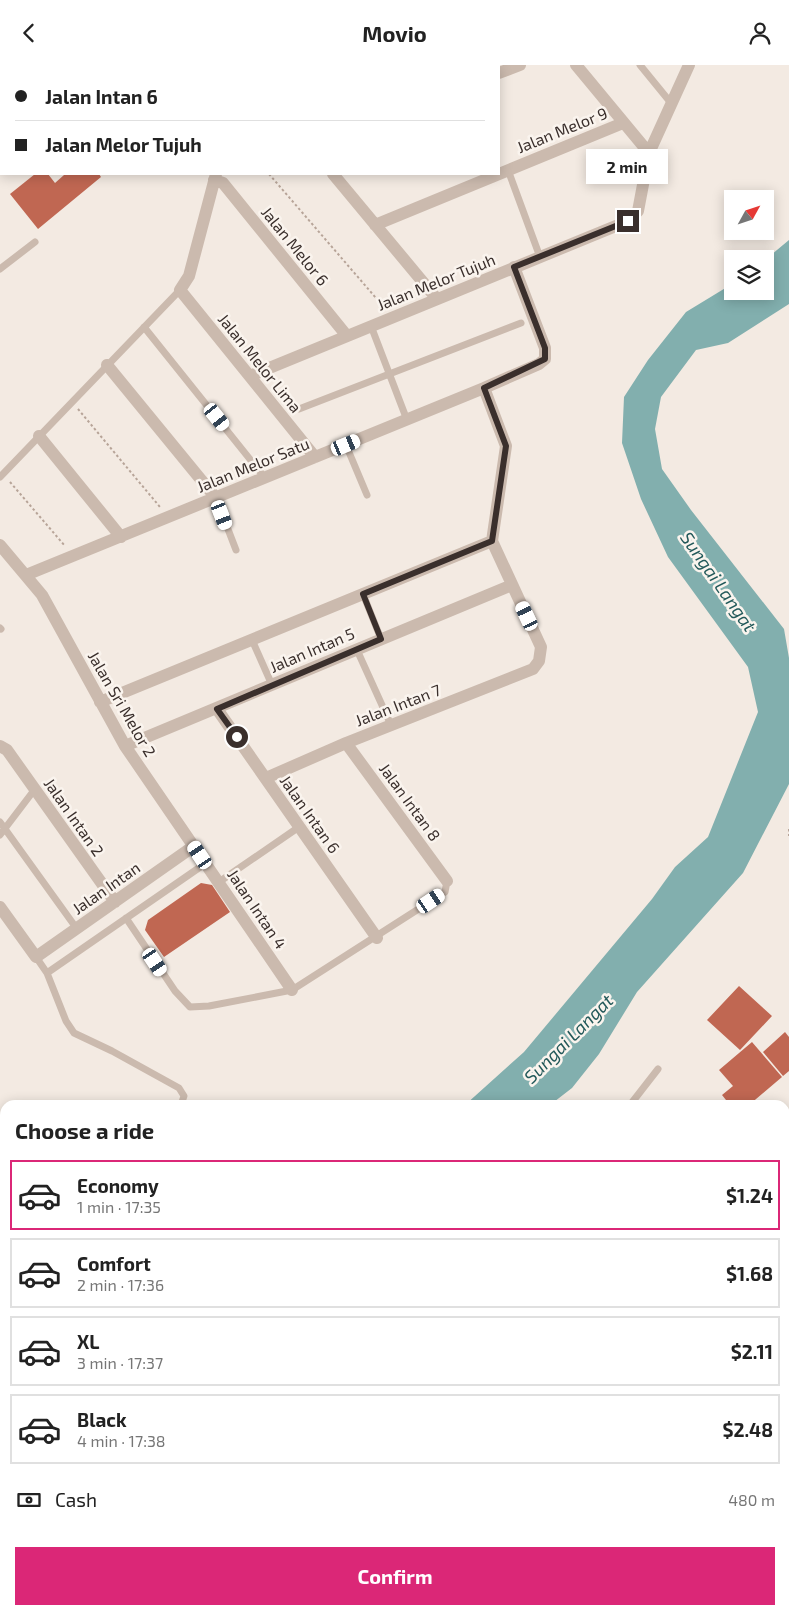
<!DOCTYPE html>
<meta charset="utf-8">
<style>
:root{--surface:#fff;--page:#f2f2f2;--text:#222;--muted:#767676;--line:#e0e0e0;--accent:#db2777}
body{margin:0;font-family:"Exo 2",sans-serif;background:var(--page);color:var(--text);height:100vh;display:flex;flex-direction:column;font-size:19px;white-space:nowrap}
*{box-sizing:border-box;margin:0}
p{font-size:16px;color:var(--muted)}
.icon{flex:none;width:28px;height:28px;fill:none;stroke:currentColor;stroke-width:2;stroke-linecap:round;stroke-linejoin:round}
.map{position:relative;flex:1;overflow:hidden}
.side{position:absolute;left:0px;top:1035px;width:790px;height:515px;display:flex;flex-direction:column;background:var(--surface);border-radius:15px 15px 0 0;box-shadow:0 2px 12px #0003}
.side>*{flex:none}
.banner{position:absolute;left:0px;top:0px;width:500px;height:110px;box-shadow:0 2px 12px #0003;display:grid;align-content:center;height:110px;padding:0 15px;background:var(--surface)}
.needle{width:32px;rotate:50deg}
.buttons{position:absolute;left:724px;top:125px;display:grid;gap:10px}
.buttons a{display:grid;place-items:center;width:50px;height:50px;border-radius:0px;background:var(--surface);box-shadow:0 2px 12px #0003;font-size:25px}
.end{position:absolute;width:22px;height:22px;margin:-11px;border:6px solid #3a2f2c;background:#fff;box-shadow:0 0 0 2px #fff}
.from{border-radius:50%}
.bubble{position:absolute;height:35px;border-radius:0px;background:var(--surface);box-shadow:0 2px 12px #0003;font-size:16px;font-weight:700;line-height:35px;text-align:center}
.car{position:absolute;width:15px;height:30px;margin:-15px -8px;border-radius:6px;box-shadow:0 0 4px 1px #0007;background:linear-gradient(#fff 24%,#345 0 40%,#fff 0 76%,#345 0 86%,#fff 0)}
.banner b{display:flex;align-items:center;gap:18px;height:48px;font-size:19px}
.banner b+b{border-top:1px solid var(--line)}
.banner i{width:12px;height:12px;background:var(--text)}
ul{padding:0;list-style:none}
li{display:flex;align-items:center;gap:15px;height:70px;margin:0 10px 8px;padding:0 5px;border:2px solid var(--line);border-radius:0px}
li div{flex:1}
li b{display:block;font-size:19px}
li em{font-style:normal;font-weight:700}
li.selected{border-color:var(--accent)}
li>.icon{width:45px;height:45px;stroke-width:1.5}
h2{padding:0 15px;font-size:22px;line-height:60px}
.pay{display:flex;align-items:center;gap:12px;height:55px;padding:0 15px;font-size:19px}
.pay p{margin-inline-start:auto}
.primary-button{display:flex;gap:10px;margin-top:auto;padding:10px 15px}
.primary-button a{flex:1;height:58px;border-radius:0px;background:var(--accent);color:#fff;font-size:20px;font-weight:700;line-height:58px;text-align:center}
header{display:flex;justify-content:space-between;align-items:center;height:65px;padding:0 15px;background:var(--surface);font-size:22px;font-weight:700}
.map>svg:first-child{display:block}
.green{fill:#b9c2a2}
.water{fill:#82afae}
.building{fill:#c06752}
.lines{fill:none;stroke-linecap:round;stroke-linejoin:round}
.path{stroke:#b7a498;stroke-width:2;stroke-dasharray:2.5 2.5;stroke-linecap:butt}
.service{stroke:#cbbaae;stroke-width:7}
.minor{stroke:#cbbaae;stroke-width:12}
.secondary{stroke:#9f897f;stroke-width:12}
.primary{stroke:#7b665e;stroke-width:12}
.rail{stroke:#3a2f2c;stroke-width:4;stroke-dasharray:1 4;stroke-linecap:butt}
.route{stroke:#3a2f2c;stroke-width:6}
.labels{text-anchor:middle;stroke-width:5;stroke-linejoin:round;paint-order:stroke}
.street-label{font-size:16px;fill:#3a2f2c;stroke:#faf4ee}
.water-label{font-size:18px;font-style:italic;fill:#23595a;stroke:#faf4ee}
</style>
<header><svg class="icon" aria-label="back" viewBox="0 0 24 24"><path d="M15 5l-7 7 7 7"/></svg>Movio<svg class="icon" aria-label="person" viewBox="0 0 24 24"><circle cx="12" cy="8" r="4"/><path d="M4 21q1-7 8-7t8 7"/></svg></header>
<div class="map">
<svg width="789" height="1550" viewBox="0 0 789 1550">
<rect width="100%" height="100%" fill="#f3eae2"/>
<path class="green" d="M5,1450v95h107l-6,5h-106v-96z"/>
<path class="water" d="M789,175v64l-61,39 -32,7 -35,47 -6,32 7,40 29,41 93,119 5,29v126l-46,89 -106,119 -38,62 -27,34 -22,17h-85l59,-53 128,-153 23,-32 33,-30 50,-125 -10,-45 -80,-110 -27,-58 -19,-56 2,-46 24,-37 38,-48 46,-28v7h33v-31z
M0,1138l5,4v57l-5,-1z"/>
<path class="building" d="M35,109h13l7,9 9,-8 -1,-1h36l2,3 -63,52 -28,-35z
M201,818l11,2 18,27 -66,45 -19,-27 3,-10z
M739,921l33,30 -32,34 -33,-30z
M785,967l4,5v34l-6,5 -20,-24z
M752,977l30,35 -33,28 -2,-3 -4,3h-13l-8,-10 11,-9 -14,-16z
M785,1224l4,5v32l-4,3z
M789,1409v26l-4,-4v-17z
M359,1545h50l4,5h-50z
M445,1545h23l4,5h-33z
M514,1545h48l5,5h-49z
M578,1545h14l-4,5h-6z"/>
<g class="lines">
<path class="path" d="M269,109l107,124
M78,344l82,98
M10,417l55,64
M789,764v7
M785,1510l4,-3"/>
<path class="service" d="M28,0l1,1
M81,0l1,1
M640,0l31,38
M508,105l32,87
M0,204l35,-27
M371,261l36,94
M144,262l121,151
M299,344l222,-86
M346,380l21,50
M0,412l180,-187
M216,433l20,52
M363,529l18,45
M0,563l1,1
M252,575l20,45
M357,585l34,75
M0,757l77,107
M0,770l35,-46
M219,817l80,-55
M126,853l49,73 15,16 19,-1 83,-16 153,-98 2,-11
M36,892l11,16 19,48 8,12 38,18 67,37 5,8 -3,9
M47,908l159,-110
M630,1040l28,-36
M785,1173l4,5
M785,1213l4,-3
M785,1271l4,5
M416,1545l4,5
M572,1545l5,5
M434,1550l7,-5"/>
<path class="minor" d="M136,0l2,1
M243,0l2,1
M182,1l4,-1
M499,8l21,-8
M649,88l40,-88
M216,109l-27,102 -9,14 135,167
M333,109l104,125
M214,115l9,3 124,153
M375,160l248,-102
M107,300l109,133
M250,311l378,-155 10,-10 11,-58 -73,-88
M39,371l82,101
M0,480l42,50 83,151 167,244
M26,510l458,-187 55,-24 6,-5v-11l-31,-81
M100,637l392,-161 14,-95 -22,-58
M217,644l160,229
M346,678l101,138
M0,681l7,4 108,152
M125,681l387,-161
M266,713l80,-35 187,-74 6,-8 2,-14 -49,-106
M0,842l36,50 158,-111
M785,1305l4,-4
M0,1437l5,-4
M336,1545l4,5
M490,1545l4,5
M594,1550l3,-5"/>
<path class="secondary" d="M0,1306l5,6
M0,1341l5,6
M156,1545l4,5
M173,1545l5,5
M195,1545l4,5
M212,1545l4,5
M232,1545l1,5"/>
<path class="primary" d="M785,1349l4,-4
M785,1378l4,-5
M643,1550l3,-5
M670,1550l3,-5"/>
<path class="rail" d="M785,1483l4,-4
M719,1550l4,-5"/>
</g>
<g class="lines">
<path class="route" d="M237,672l-20,-28 164,-70 -18,-45 129,-53 14,-95 -22,-58 61,-29v-11l-31,-81 114,-46"/>
</g>
<g class="labels">
<g class="street-label">
<text transform="translate(562 65) rotate(-22)" y="6">Jalan Melor 9</text>
<text transform="translate(295 181) rotate(51)" y="6">Jalan Melor 6</text>
<text transform="translate(436 217) rotate(-22)" y="6">Jalan Melor Tujuh</text>
<text transform="translate(260 298) rotate(51)" y="6">Jalan Melor Lima</text>
<text transform="translate(253 400) rotate(-22)" y="6">Jalan Melor Satu</text>
<text transform="translate(312 585) rotate(-23)" y="6">Jalan Intan 5</text>
<text transform="translate(122 639) rotate(60)" y="6">Jalan Sri Melor 2</text>
<text transform="translate(398 640) rotate(-21)" y="6">Jalan Intan 7</text>
<text transform="translate(410 737) rotate(54)" y="6">Jalan Intan 8</text>
<text transform="translate(310 749) rotate(55)" y="6">Jalan Intan 6</text>
<text transform="translate(74 752) rotate(55)" y="6">Jalan Intan 2</text>
<text transform="translate(106 823) rotate(-35)" y="6">Jalan Intan</text>
<text transform="translate(257 844) rotate(56)" y="6">Jalan Intan 4</text>
</g>
<g class="water-label">
<text transform="translate(718 517) rotate(55)" y="6">Sungai Langat</text>
<text transform="translate(569 974) rotate(-45)" y="6">Sungai Langat</text>
</g>
</g>
</svg>
<div class="buttons">
<a><svg class="needle" viewBox="-14 -14 28 28"><path d="M0-13l5 13h-10z" fill="#e53935"/><path d="M0 13l5-13h-10z" fill="#767676"/></svg></a>
<a><svg class="icon" aria-label="layers" viewBox="0 0 24 24"><path d="M12 4l9 5-9 5-9-5zM3 14l9 5 9-5"/></svg></a>
</div>
<i class="end from" style="left:237px;top:672px"></i>
<i class="end" style="left:628px;top:156px"></i>
<div class="bubble" style="left:586px;top:84px;width:82px">2 min</div>
<i class="car" style="left:217px;top:352px;rotate:141deg"></i>
<i class="car" style="left:346px;top:380px;rotate:68deg"></i>
<i class="car" style="left:222px;top:450px;rotate:159deg"></i>
<i class="car" style="left:527px;top:551px;rotate:335deg"></i>
<i class="car" style="left:200px;top:790px;rotate:326deg"></i>
<i class="car" style="left:431px;top:836px;rotate:56deg"></i>
<i class="car" style="left:155px;top:897px;rotate:146deg"></i>
<div class="banner">
<b><i class="from"></i>Jalan Intan 6</b>
<b><i></i>Jalan Melor Tujuh</b>
</div>
<section class="side">
<h2>Choose a ride</h2>
<ul>
<li class="selected"><svg class="icon" aria-label="car" viewBox="0 0 24 24"><path d="M5 17H2v-5l4-1 3-4h7l3 4 3 1v5h-3M9 17h6M6 11h13"/><circle cx="7" cy="17" r="2"/><circle cx="17" cy="17" r="2"/></svg><div><b>Economy</b><p>1 min · 17:35</p></div><em>$1.24</em></li>
<li><svg class="icon" aria-label="car" viewBox="0 0 24 24"><path d="M5 17H2v-5l4-1 3-4h7l3 4 3 1v5h-3M9 17h6M6 11h13"/><circle cx="7" cy="17" r="2"/><circle cx="17" cy="17" r="2"/></svg><div><b>Comfort</b><p>2 min · 17:36</p></div><em>$1.68</em></li>
<li><svg class="icon" aria-label="car" viewBox="0 0 24 24"><path d="M5 17H2v-5l4-1 3-4h7l3 4 3 1v5h-3M9 17h6M6 11h13"/><circle cx="7" cy="17" r="2"/><circle cx="17" cy="17" r="2"/></svg><div><b>XL</b><p>3 min · 17:37</p></div><em>$2.11</em></li>
<li><svg class="icon" aria-label="car" viewBox="0 0 24 24"><path d="M5 17H2v-5l4-1 3-4h7l3 4 3 1v5h-3M9 17h6M6 11h13"/><circle cx="7" cy="17" r="2"/><circle cx="17" cy="17" r="2"/></svg><div><b>Black</b><p>4 min · 17:38</p></div><em>$2.48</em></li>
</ul>
<div class="pay"><svg class="icon" aria-label="cash" viewBox="0 0 24 24"><path d="M3 7h18v10H3z"/><circle cx="12" cy="12" r="2"/></svg>Cash<p>480 m</p></div>
<div class="primary-button"><a>Confirm</a></div>
</section>
</div>
